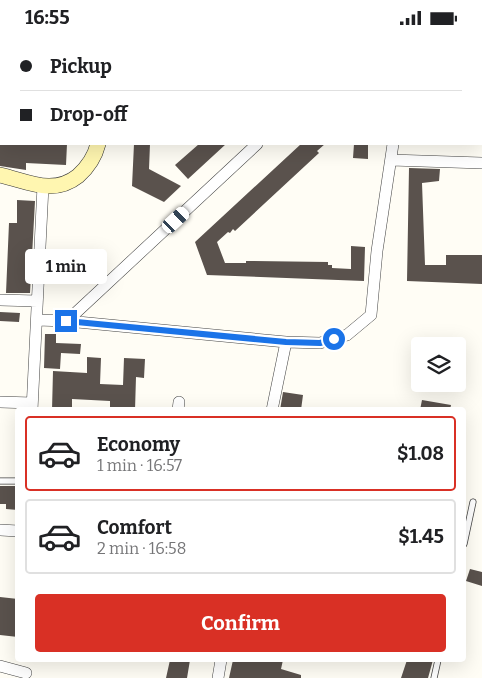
<!DOCTYPE html>
<meta charset="utf-8">
<style>
:root{--surface:#fff;--page:#f2f2f2;--text:#202124;--muted:#757577;--line:#e0e0e0;--accent:#d93025}
body{margin:0;font-family:Bitter,serif;background:var(--page);color:var(--text);height:100vh;display:flex;flex-direction:column;font-size:19px;white-space:nowrap}
*{box-sizing:border-box;margin:0}
p{font-size:16px;color:var(--muted)}
.icon{flex:none;width:28px;height:28px;fill:none;stroke:currentColor;stroke-width:2;stroke-linecap:round;stroke-linejoin:round}
.map{position:relative;flex:1;overflow:hidden}
.panel{position:absolute;left:15px;top:372px;width:451px;height:255px;display:flex;flex-direction:column;background:var(--surface);border-radius:5px;box-shadow:0 5px 20px #0002}
.panel>*{flex:none}
.banner{position:absolute;left:0px;top:0px;width:482px;height:110px;box-shadow:0 5px 20px #0002;display:grid;align-content:center;height:110px;padding:0 20px;background:var(--surface)}
.buttons{position:absolute;left:411px;top:302px;display:grid;gap:10px}
.buttons a{display:grid;place-items:center;width:55px;height:55px;border-radius:5px;background:var(--surface);box-shadow:0 5px 20px #0002;font-size:25px}
.end{position:absolute;width:22px;height:22px;margin:-11px;border:6px solid #1a73e8;background:#fff;box-shadow:0 0 0 2px #fff}
.from{border-radius:50%}
.bubble{position:absolute;height:35px;border-radius:5px;background:var(--surface);box-shadow:0 5px 20px #0002;font-size:16px;font-weight:700;line-height:35px;text-align:center}
.car{position:absolute;width:15px;height:30px;margin:-15px -8px;border-radius:6px;box-shadow:0 0 4px 1px #0007;background:linear-gradient(#fff 24%,#345 0 40%,#fff 0 76%,#345 0 86%,#fff 0)}
.banner b{display:flex;align-items:center;gap:18px;height:48px;font-size:19px}
.banner b+b{border-top:1px solid var(--line)}
.banner i{width:12px;height:12px;background:var(--text)}
ul{padding:9px 0 0;list-style:none}
li{display:flex;align-items:center;gap:15px;height:75px;margin:0 10px 8px;padding:0 10px;border:2px solid var(--line);border-radius:5px}
li div{flex:1}
li b{display:block;font-size:19px}
li em{font-style:normal;font-weight:700}
li.on{border-color:var(--accent)}
li>.icon{width:45px;height:45px;stroke-width:1.5}
.action{display:flex;gap:10px;margin-top:auto;padding:10px 20px}
.action a{flex:1;height:58px;border-radius:5px;background:var(--accent);color:#fff;font-size:20px;font-weight:700;line-height:58px;text-align:center}
.status{display:flex;justify-content:space-between;align-items:center;height:35px;padding:0 25px;background:var(--surface);direction:ltr}
.status svg{height:14px;fill:currentColor}
.map>svg:first-child{display:block}
.building{fill:#5a524d}
.lines{fill:none;stroke-linecap:round;stroke-linejoin:round}
.lane-casing{stroke:#444;stroke-width:7}
.street-casing{stroke:#444;stroke-width:12}
.secondary-casing{stroke:#333;stroke-width:16}
.lane{stroke:#fff;stroke-width:5.5}
.street{stroke:#fff;stroke-width:11}
.secondary{stroke:#fff6b0;stroke-width:15}
.route{stroke:#1a73e8;stroke-width:6}
</style>
<div class="status"><b>16:55</b><svg viewBox="0 0 49 12"><path d="M0 12V9h3v3zM5 12V6h3v6zM10 12V3h3v9zM15 12V0h3v12zM26 1h20v11H26zM47 4h2v5h-2z"/></svg></div>
<div class="map">
<svg width="482" height="643" viewBox="0 0 482 643">
<rect width="100%" height="100%" fill="#fffdf5"/>
<path class="building" d="M0,109h67l-1,21 -40,-2v7l-26,-4z
M134,109h16l-1,25 32,17 -17,16 -32,-16z
M199,109h27l-38,35 -13,-14z
M301,109h24l-8,7 2,2 -84,78 -2,-2 -3,4 -2,-1 -11,10 8,21h21v-2l82,1v3h4v3l19,1v-23l14,1 -1,34 -157,-6 -12,-33z
M354,109h14v15l-15,-1z
M409,133l31,1 -1,12 -17,2 3,82h21v-10h36v29l-75,-3z
M17,165l18,1 -5,92h-24l3,-70h8z
M0,277l20,1 -1,9 -19,-1z
M45,299h11v9l25,1 -1,10 -19,-1 -1,16 -16,-1z
M87,322l14,1 -1,26 23,1 1,-27 21,1 -1,19 -8,-1 -1,33h-25v-9l-38,-2v11h-20l1,-39 34,2z
M283,357l20,3 -2,15h-21z
M422,365l29,5 -1,5h-30z
M0,451h18v24l-12,-1v-5h-6z
M470,534l12,3v14l-16,-5z
M0,562l18,2v38l-18,-2z
M170,625h20l-3,18h-21z
M233,625h50l-2,9 20,6v3h-72z
M407,625h26l-5,18h-27z"/>
<g class="lines">
<g class="lane-casing">
<path id="lane" d="M0,446h18
M464,509l9,-42
M434,643l4,-18"/>
</g>
<g class="street-casing">
<path id="street" d="M345,0l2,1
M357,1l1,-1
M390,1l11,-1
M391,125l91,3
M0,265l37,1
M37,285l30,1 219,21 34,1 27,-8 24,-20 6,-64 16,-107
M67,286l190,-177
M0,367l32,1
M32,375l11,-224
M178,375l1,-8
M272,375l14,-68
M0,495l18,1
M0,631l26,7
M218,643l3,-18"/>
</g>
<g class="secondary-casing">
<path id="secondary" d="M105,1v-1
M0,140c27,6 53,21 78,1 9,-8 17,-20 20,-32"/>
</g>
<use href="#lane" class="lane"/>
<use href="#street" class="street"/>
<use href="#secondary" class="secondary"/>
</g>
<g class="lines">
<path class="route" d="M66,286l220,21 34,1 14,-4"/>
</g>
</svg>
<div class="buttons">
<a><svg class="icon" aria-label="layers" viewBox="0 0 24 24"><path d="M12 4l9 5-9 5-9-5zM3 14l9 5 9-5"/></svg></a>
</div>
<i class="end from" style="left:334px;top:304px"></i>
<i class="end" style="left:66px;top:286px"></i>
<div class="bubble" style="left:25px;top:214px;width:82px">1 min</div>
<i class="car" style="left:176px;top:185px;rotate:47deg"></i>
<div class="banner">
<b><i class="from"></i>Pickup</b>
<b><i></i>Drop-off</b>
</div>
<section class="panel">
<ul>
<li class="on"><svg class="icon" aria-label="car" viewBox="0 0 24 24"><path d="M5 17H2v-5l4-1 3-4h7l3 4 3 1v5h-3M9 17h6M6 11h13"/><circle cx="7" cy="17" r="2"/><circle cx="17" cy="17" r="2"/></svg><div><b>Economy</b><p>1 min · 16:57</p></div><em>$1.08</em></li>
<li><svg class="icon" aria-label="car" viewBox="0 0 24 24"><path d="M5 17H2v-5l4-1 3-4h7l3 4 3 1v5h-3M9 17h6M6 11h13"/><circle cx="7" cy="17" r="2"/><circle cx="17" cy="17" r="2"/></svg><div><b>Comfort</b><p>2 min · 16:58</p></div><em>$1.45</em></li>
</ul>
<div class="action"><a>Confirm</a></div>
</section>
</div>
